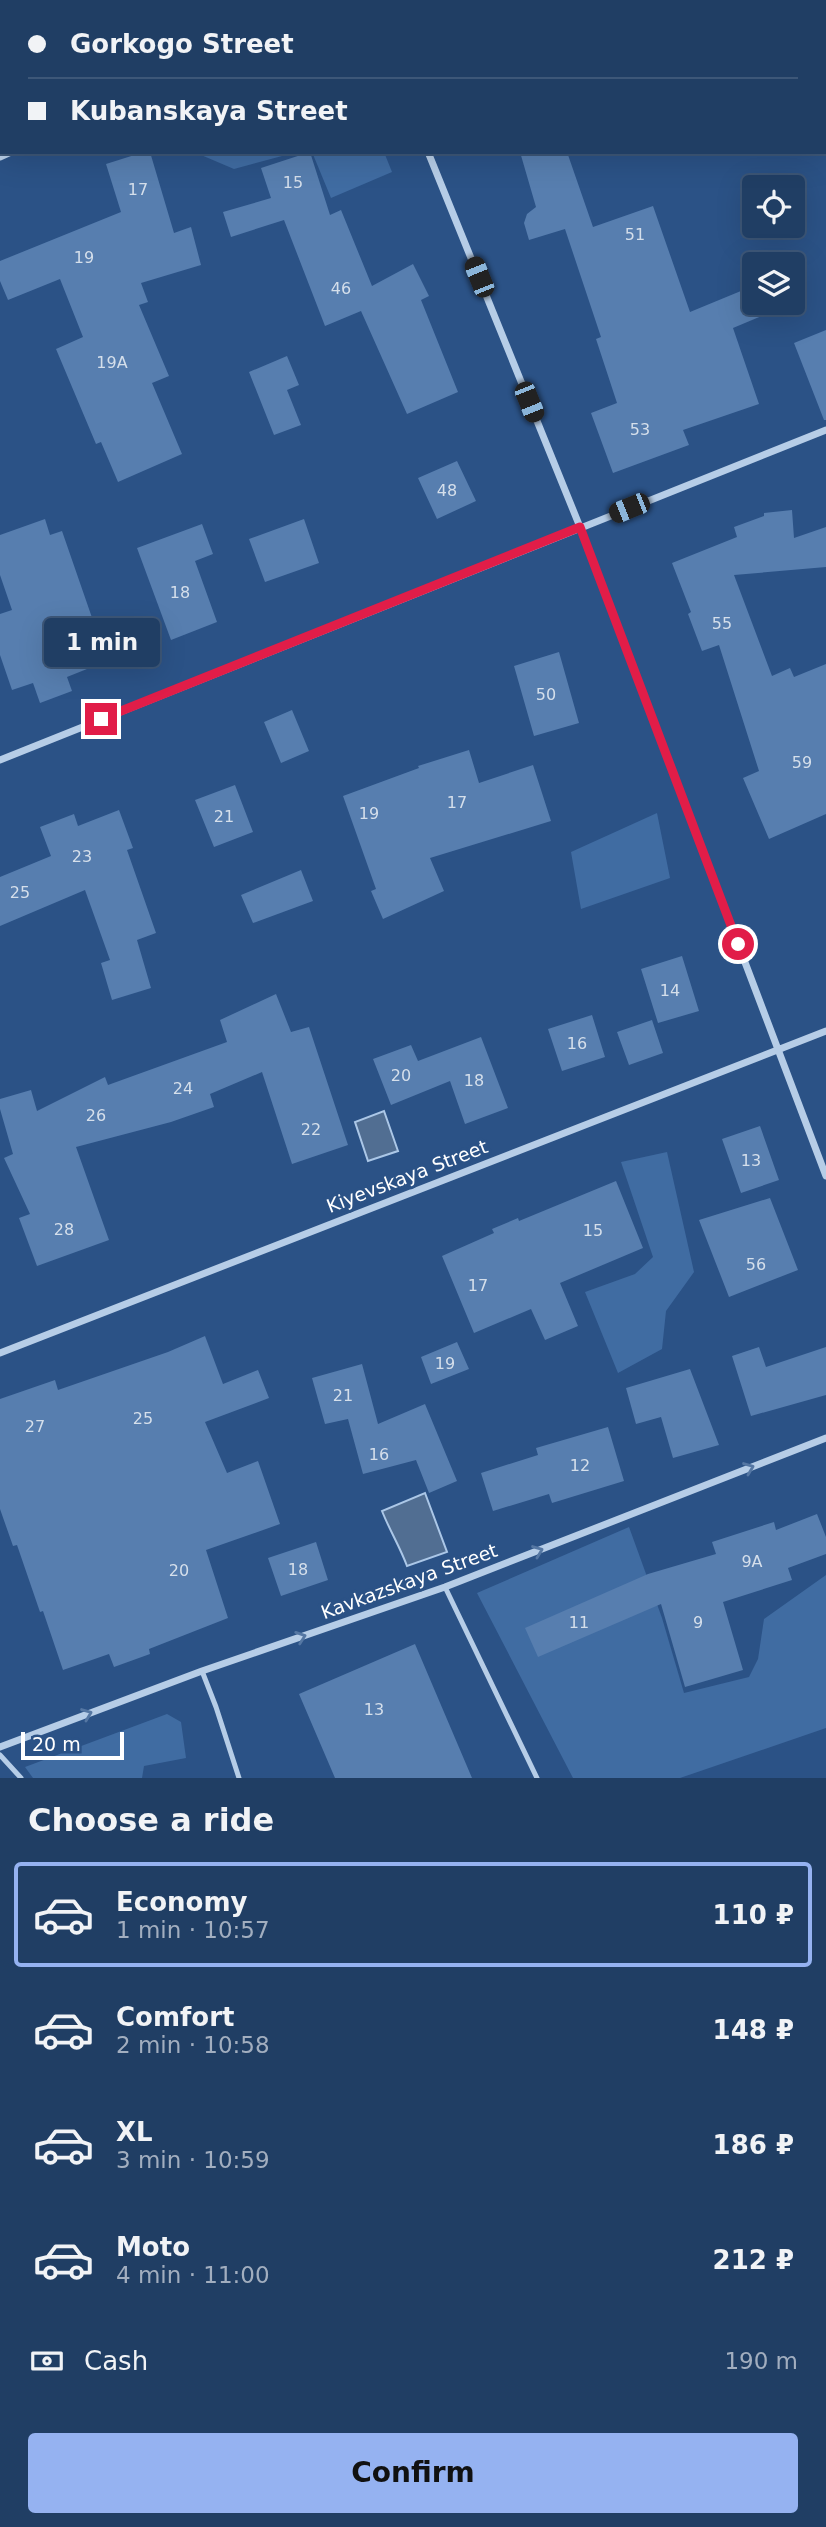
<!DOCTYPE html>
<meta charset="utf-8">
<style>
:root{--surface:#203e64;--page:#28456a;--text:#f1f3f6;--muted:#a2aebf;--line:#3d5778;--accent:#95b2f1}
body{margin:0;font-family:"DejaVu Sans",sans-serif;background:var(--page);color:var(--text);height:100vh;display:flex;flex-direction:column;font-size:26px;white-space:nowrap}
*{box-sizing:border-box;margin:0}
p{font-size:23px;color:var(--muted)}
.icon{flex:none;width:38px;height:38px;fill:none;stroke:currentColor;stroke-width:2;stroke-linecap:round;stroke-linejoin:round}
.map{position:relative;height:1778px;overflow:hidden}
.sheet{display:flex;flex-direction:column;background:var(--surface);flex:1}
.sheet>*{flex:none}
.top-card{position:absolute;left:0px;top:0px;width:826px;height:154px;box-shadow:0 7px 28px #0002,0 0 0 2px var(--line);display:grid;align-content:center;height:154px;padding:0 28px;background:var(--surface)}
.buttons{position:absolute;left:742px;top:175px;display:grid;gap:14px}
.buttons a{display:grid;place-items:center;width:63px;height:63px;border-radius:7px;background:var(--surface);box-shadow:0 7px 28px #0002,0 0 0 2px var(--line);font-size:35px}
.scale{position:absolute;left:21px;bottom:18px;width:103px;box-sizing:border-box;padding-left:7px;border:4px solid #fff;border-top:0;font-size:19px;line-height:24px;white-space:nowrap;color:#fff;-webkit-text-stroke:5px #2b5286;paint-order:stroke}
.end{position:absolute;width:32px;height:32px;margin:-16px;border:9px solid #e11d48;background:#fff;box-shadow:0 0 0 4px #fff}
.from{border-radius:50%}
.bubble{position:absolute;height:49px;border-radius:7px;background:var(--surface);box-shadow:0 7px 28px #0002,0 0 0 2px var(--line);font-size:23px;font-weight:600;line-height:49px;text-align:center}
.car{position:absolute;width:21px;height:42px;margin:-21px -10px;border-radius:9px;box-shadow:0 0 5px 2px #0007;background:linear-gradient(#222 24%,#8ab4d8 0 40%,#222 0 76%,#8ab4d8 0 86%,#222 0)}
.top-card b{display:flex;align-items:center;gap:24px;height:66px;font-size:26px}
.top-card b+b{border-top:2px solid var(--line)}
.top-card i{width:18px;height:18px;background:var(--text)}
ul{padding:0;list-style:none}
li{display:flex;align-items:center;gap:21px;height:105px;margin:0 14px 10px;padding:0 14px;border:4px solid transparent;border-radius:7px}
li div{flex:1}
li b{display:block;font-size:26px}
li em{font-style:normal;font-weight:600}
li.on{border-color:var(--accent)}
li>.icon{width:63px;height:63px;stroke-width:1.5}
h2{padding:0 28px;font-size:32px;line-height:84px}
.pay{display:flex;align-items:center;gap:18px;height:77px;padding:0 28px;font-size:26px}
.pay p{margin-inline-start:auto}
.button{display:flex;gap:14px;margin-top:auto;padding:14px 28px}
.button a{flex:1;height:80px;border-radius:7px;background:var(--accent);color:#111;font-size:28px;font-weight:600;line-height:80px;text-align:center}
.map>svg:first-child{display:block}
.green{fill:#406ca2}
.water{fill:#516e92;stroke:#abc7e7;stroke-width:2}
.building{fill:#577eaf}
.lines{fill:none;stroke-linecap:round;stroke-linejoin:round}
.service{stroke:#b6cde7;stroke-width:5}
.minor{stroke:#b6cde7;stroke-width:7}
.oneway{stroke:#5577a3}
.route{stroke:#e11d48;stroke-width:9}
.labels{text-anchor:middle;stroke-width:6;stroke-linejoin:round;paint-order:stroke}
.number-label{font-size:16px;fill:#d5dfeb}
.street-label{font-size:19px;fill:#fff;stroke:#2b5286}
</style>
<div class="map">
<svg width="826" height="1778" viewBox="0 0 826 1778">
<rect width="100%" height="100%" fill="#2b5286"/>
<path class="green" d="M194,152h103l-63,17z
M312,152h72l8,20 -61,26z
M657,813l13,65 -89,31 -10,-57z
M667,1152l27,120 -28,39 -4,38 -44,24 -33,-81 50,-18 18,-17 -32,-95z
M629,1527l33,91 22,75 65,-16 9,-18 6,-40 62,-44v153l-146,50h-107l-96,-185z
M167,1714l14,8 5,36 -42,8 -2,12h-109l-8,-11z"/>
<path class="water" d="M384,1111l14,40 -30,10 -13,-39z
M425,1493l22,59 -40,14c-7,-19 -17,-35 -25,-55z"/>
<path class="building" d="M144,152h6l24,81 17,-6 10,38 -60,18 7,19 -9,3 30,71 -17,7 30,71 -64,28 -17,-40 -5,2 -40,-95 27,-12 -23,-58 -52,21 -8,-19v-20l121,-49 -15,-48z
M310,152l20,63 11,-5 31,76 41,-22 16,32 -8,4 37,92 -51,22 -46,-103 -36,15 -41,-106 -53,17 -8,-25 48,-14 -10,-30z
M520,152h47l26,75 60,-21 37,106 63,-26 1,17h5l5,12 -31,13 26,76 -76,26 6,15 -76,28 -22,-60 26,-10 -21,-64 5,-2 -36,-108 -36,11 -5,-17 3,-9 9,-7z
M826,330v90h-2l-30,-77z
M287,356l12,29 -12,5 14,35 -27,10 -25,-63z
M457,461l19,40 -39,18 -19,-41z
M792,510l2,28 32,-11v40l-92,8 38,101 18,-8 4,9 32,-13v150l-57,25 -26,-61 16,-7 -40,-126 -17,6 -14,-37 3,-2 -19,-49 65,-26 -3,-10 30,-11v-3z
M45,519l5,16 12,-4 45,130 -40,16 5,14 -32,12 -7,-20 -21,7 -12,-35v-41l12,-4 -12,-35v-40z
M304,519l15,44 -54,19 -16,-43z
M202,524l11,30 -18,7 22,61 -46,18 -34,-92z
M559,652l20,71 -45,13 -20,-70z
M292,710l17,41 -28,12 -17,-41z
M469,750l10,33 54,-18 18,56 -121,37 14,33 -61,28 -12,-28 5,-2 -33,-93 76,-28 -1,-2z
M235,785l18,47 -39,15 -19,-47z
M119,810l14,38 -6,2 29,83 -19,7 14,48 -39,12 -11,-37 9,-3 -25,-70 -85,36v-49l51,-21 -11,-29 34,-13 4,12z
M301,870l12,31 -60,22 -12,-28z
M682,956l17,55 -41,12 -17,-54z
M276,994l15,38 18,-5 39,118 -56,19 -30,-92 -52,22 4,13 -43,15 -95,25 33,93 -72,26 -18,-48 11,-4 -26,-56 9,-4 -13,-45v-10l31,-9 6,21 68,-34 3,8 119,-43 -7,-22z
M592,1015l13,42 -43,14 -14,-42z
M652,1020l11,33 -34,12 -12,-33z
M481,1037l27,71 -43,16 -15,-43 -59,24 -18,-46 38,-14 7,16z
M760,1126l19,54 -38,13 -19,-54z
M616,1181l27,67 -83,35 18,43 -33,14 -14,-31 -57,24 -32,-77 52,-23 -2,-4 26,-11 1,3z
M770,1198l28,72 -69,27 -30,-77z
M205,1336l18,48 35,-14 11,28 -64,24 22,51 31,-12 22,63 -74,26 22,68 -79,31 1,5 -36,13 -5,-13 -46,16 -20,-59 -3,1 -23,-67 -4,1 -13,-37v-110l55,-19 3,10 110,-38z
M457,1342l12,27 -38,15 -10,-27z
M759,1347l7,20 60,-20v48l-75,21 -19,-60z
M362,1364l16,60 47,-20 32,77 -28,12 -13,-33 -53,14 -15,-55 -23,5 -13,-46z
M690,1369l29,76 -46,13 -12,-41 -25,7 -10,-36z
M608,1427l16,54 -72,22 -3,-9 -56,17 -12,-38 57,-18 -2,-7z
M817,1514l9,23v17l-38,14 4,12 -69,22 20,68 -58,17 -24,-83 -123,53 -13,-29 123,-54 68,-20 -4,-12 62,-20 2,8z
M316,1542l12,38 -47,16 -13,-38z
M415,1644l57,134h-137l-36,-84z"/>
<g class="lines">
<path class="service" d="M445,1587l92,191
M202,1671l14,36 23,71
M0,1755l21,23"/>
<path class="minor" d="M366,0l1,2
M388,2l5,-2
M428,152l152,375 246,649
M0,157l11,-5
M0,760l826,-330
M0,1353l826,-322
M0,1747l202,-76 243,-84 381,-149"/>
</g>
<defs><path id="oneway-chevron" d="M-2-3.5L2.5 0L-2 3.5" fill="none" stroke-width="1.6" stroke-linecap="round" stroke-linejoin="round" transform="scale(1.75)"/></defs>
<g class="oneway">
<use href="#oneway-chevron" transform="translate(749 1468) rotate(-21)"/>
<use href="#oneway-chevron" transform="translate(538 1551) rotate(-21)"/>
<use href="#oneway-chevron" transform="translate(301 1637) rotate(-19)"/>
<use href="#oneway-chevron" transform="translate(87 1714) rotate(-21)"/>
</g>
<g class="lines">
<path class="route" d="M101,719l479,-192 158,417"/>
</g>
<g class="labels">
<g class="number-label">
<text x="293" y="188">15</text>
<text x="138" y="195">17</text>
<text x="635" y="240">51</text>
<text x="84" y="263">19</text>
<text x="341" y="294">46</text>
<text x="112" y="368">19А</text>
<text x="640" y="435">53</text>
<text x="447" y="496">48</text>
<text x="180" y="598">18</text>
<text x="722" y="629">55</text>
<text x="546" y="700">50</text>
<text x="802" y="768">59</text>
<text x="457" y="808">17</text>
<text x="369" y="819">19</text>
<text x="224" y="822">21</text>
<text x="82" y="862">23</text>
<text x="20" y="898">25</text>
<text x="670" y="996">14</text>
<text x="577" y="1049">16</text>
<text x="401" y="1081">20</text>
<text x="474" y="1086">18</text>
<text x="183" y="1094">24</text>
<text x="96" y="1121">26</text>
<text x="311" y="1135">22</text>
<text x="751" y="1166">13</text>
<text x="64" y="1235">28</text>
<text x="593" y="1236">15</text>
<text x="756" y="1270">56</text>
<text x="478" y="1291">17</text>
<text x="445" y="1369">19</text>
<text x="343" y="1401">21</text>
<text x="143" y="1424">25</text>
<text x="35" y="1432">27</text>
<text x="379" y="1460">16</text>
<text x="580" y="1471">12</text>
<text x="752" y="1567">9А</text>
<text x="298" y="1575">18</text>
<text x="179" y="1576">20</text>
<text x="579" y="1628">11</text>
<text x="698" y="1628">9</text>
<text x="374" y="1715">13</text>
</g>
<g class="street-label">
<text transform="translate(407 1176) rotate(-21)" y="7">Kiyevskaya Street</text>
<text transform="translate(409 1581) rotate(-20)" y="7">Kavkazskaya Street</text>
</g>
</g>
</svg>
<div class="buttons">
<a><svg class="icon" aria-label="locate" viewBox="0 0 24 24"><circle cx="12" cy="12" r="6"/><path d="M12 2v4M12 18v4M2 12h4M18 12h4"/></svg></a>
<a><svg class="icon" aria-label="layers" viewBox="0 0 24 24"><path d="M12 4l9 5-9 5-9-5zM3 14l9 5 9-5"/></svg></a>
</div>
<div class="scale">20 m</div>
<i class="end from" style="left:738px;top:944px"></i>
<i class="end" style="left:101px;top:719px"></i>
<div class="bubble" style="left:44px;top:618px;width:116px">1 min</div>
<i class="car" style="left:479px;top:277px;rotate:338deg"></i>
<i class="car" style="left:529px;top:402px;rotate:158deg"></i>
<i class="car" style="left:629px;top:508px;rotate:248deg"></i>
<div class="top-card">
<b><i class="from"></i>Gorkogo Street</b>
<b><i></i>Kubanskaya Street</b>
</div>
</div>
<section class="sheet">
<h2>Choose a ride</h2>
<ul>
<li class="on"><svg class="icon" aria-label="car" viewBox="0 0 24 24"><path d="M5 17H2v-5l4-1 3-4h7l3 4 3 1v5h-3M9 17h6M6 11h13"/><circle cx="7" cy="17" r="2"/><circle cx="17" cy="17" r="2"/></svg><div><b>Economy</b><p>1 min · 10:57</p></div><em>110 ₽</em></li>
<li><svg class="icon" aria-label="car" viewBox="0 0 24 24"><path d="M5 17H2v-5l4-1 3-4h7l3 4 3 1v5h-3M9 17h6M6 11h13"/><circle cx="7" cy="17" r="2"/><circle cx="17" cy="17" r="2"/></svg><div><b>Comfort</b><p>2 min · 10:58</p></div><em>148 ₽</em></li>
<li><svg class="icon" aria-label="car" viewBox="0 0 24 24"><path d="M5 17H2v-5l4-1 3-4h7l3 4 3 1v5h-3M9 17h6M6 11h13"/><circle cx="7" cy="17" r="2"/><circle cx="17" cy="17" r="2"/></svg><div><b>XL</b><p>3 min · 10:59</p></div><em>186 ₽</em></li>
<li><svg class="icon" aria-label="car" viewBox="0 0 24 24"><path d="M5 17H2v-5l4-1 3-4h7l3 4 3 1v5h-3M9 17h6M6 11h13"/><circle cx="7" cy="17" r="2"/><circle cx="17" cy="17" r="2"/></svg><div><b>Moto</b><p>4 min · 11:00</p></div><em>212 ₽</em></li>
</ul>
<div class="pay"><svg class="icon" aria-label="cash" viewBox="0 0 24 24"><path d="M3 7h18v10H3z"/><circle cx="12" cy="12" r="2"/></svg>Cash<p>190 m</p></div>
<div class="button"><a>Confirm</a></div>
</section>
